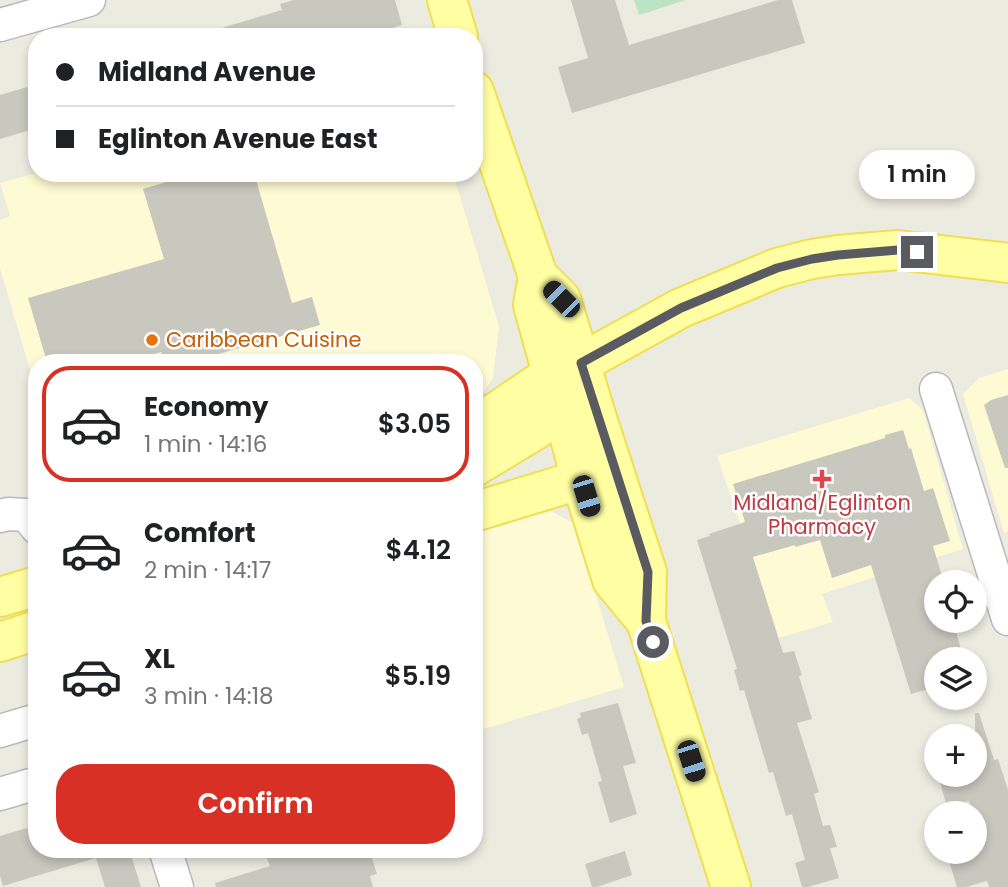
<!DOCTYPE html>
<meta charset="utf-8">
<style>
:root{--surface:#fff;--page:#f2f2f2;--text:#202124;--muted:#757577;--line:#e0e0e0;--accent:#d93025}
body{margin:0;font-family:Poppins,sans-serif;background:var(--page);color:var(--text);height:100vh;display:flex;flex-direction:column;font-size:26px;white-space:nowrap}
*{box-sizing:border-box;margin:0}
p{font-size:23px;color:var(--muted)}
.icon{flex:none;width:38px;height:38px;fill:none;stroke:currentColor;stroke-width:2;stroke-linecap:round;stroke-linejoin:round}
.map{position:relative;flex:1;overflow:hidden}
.drawer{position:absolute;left:28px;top:354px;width:455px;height:504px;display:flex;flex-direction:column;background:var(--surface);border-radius:28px;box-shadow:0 4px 10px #0003}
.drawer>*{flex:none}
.banner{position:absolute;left:28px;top:28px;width:455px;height:154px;border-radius:28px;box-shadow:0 4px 10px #0003;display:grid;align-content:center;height:154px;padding:0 28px;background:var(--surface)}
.buttons{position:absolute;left:924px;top:570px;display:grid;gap:14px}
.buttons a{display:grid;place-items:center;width:63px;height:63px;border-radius:50%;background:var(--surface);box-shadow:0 4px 10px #0003;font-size:35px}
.end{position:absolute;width:32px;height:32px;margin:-16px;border:9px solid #595b61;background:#fff;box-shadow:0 0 0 4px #fff}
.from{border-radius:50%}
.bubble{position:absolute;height:49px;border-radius:24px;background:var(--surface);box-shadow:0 4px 10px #0003;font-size:23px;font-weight:600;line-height:49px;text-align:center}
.car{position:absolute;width:21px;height:42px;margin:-21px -10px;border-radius:9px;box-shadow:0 0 5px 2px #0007;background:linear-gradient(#222 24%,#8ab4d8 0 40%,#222 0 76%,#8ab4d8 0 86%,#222 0)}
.banner b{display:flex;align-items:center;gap:24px;height:66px;font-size:26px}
.banner b+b{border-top:2px solid var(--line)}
.banner i{width:18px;height:18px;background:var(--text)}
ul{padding:12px 0 0;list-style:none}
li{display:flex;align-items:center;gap:21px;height:116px;margin:0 14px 10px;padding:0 14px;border:4px solid transparent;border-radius:28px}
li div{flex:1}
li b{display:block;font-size:26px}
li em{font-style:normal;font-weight:600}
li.on{border-color:var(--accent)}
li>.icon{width:63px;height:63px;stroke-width:1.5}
.primary-button{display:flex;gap:14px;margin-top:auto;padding:14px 28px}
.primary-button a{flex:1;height:80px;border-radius:28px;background:var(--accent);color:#fff;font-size:28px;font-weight:600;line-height:80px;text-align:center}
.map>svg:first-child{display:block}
.commercial{fill:#fefad3}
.green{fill:#bbe4c2}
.building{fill:#c9c8bf}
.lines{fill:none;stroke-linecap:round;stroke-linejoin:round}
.minor-casing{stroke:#b8b9bf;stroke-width:35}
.major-casing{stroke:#f1de53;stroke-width:42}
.minor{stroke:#fff;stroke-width:32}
.major{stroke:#fffea2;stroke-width:38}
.route{stroke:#595b61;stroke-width:9}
.food-dot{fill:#e8710a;stroke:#fff;stroke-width:2.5}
.health-dot{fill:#e0444e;stroke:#fff;stroke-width:2.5}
.labels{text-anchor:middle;stroke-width:5;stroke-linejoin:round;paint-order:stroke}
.food-label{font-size:21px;fill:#c56008;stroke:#fff;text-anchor:start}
.health-label{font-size:21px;fill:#be3a42;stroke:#fff}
</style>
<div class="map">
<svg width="1008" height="887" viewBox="0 0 1008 887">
<rect width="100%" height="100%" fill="#ecebe0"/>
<path class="commercial" d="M37,173h416l46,153 -6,52 -19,27v-43h-437v32l-37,-126v-48l10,-4 -10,-33z
M1008,369v163l-4,1 -41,-139 16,-16z
M909,398l14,12 40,139 -141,45 11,28 -54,16 -62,-182z
M550,511l24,12 50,164 -150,45v-199z"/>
<path class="green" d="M634,0h52l-47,15z"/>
<path class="building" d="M294,0h101l7,25 -38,12h-156v-5l74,-22 -2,-6z
M571,0h44l14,45 149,-45h14l13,43 -233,70 -14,-46 30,-9z
M37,84v44l-37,11v-44z
M197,173h57l38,130 20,-6 8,28 -129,37h-27l-3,-10 -34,10h-80l-19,-64 136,-39 -21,-70z
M1008,395v73h-3l-21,-63 7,-5z
M903,430l6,19 2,-1 13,43 9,-3 17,53 -17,5 11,37h-8v38h17l11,39h-28v27l-25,7 -40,-129 -39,13 -12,-38 -25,7v-2l-42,12 30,96 11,-2 8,24 -3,1 13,43 -15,4 22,69 -5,2 9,32 7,-1 7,22 -7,1 9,30 -31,9h-6l-7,-24 10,-3 -13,-46 -6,2 -13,-44 -4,1 -25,-83 -4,1 -6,-21 3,-1 -40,-129 13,-4 -1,-2 36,-12 -12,-38 152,-46v-3z
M618,703l18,60 -13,3 14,48 -27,9 -12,-41 4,-1 -14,-48 -6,2 -5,-16 4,-2 -1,-4z
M975,713h4l15,47 4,-1 10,31v97h-19l-2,-6 -21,6h-9l-9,-29 11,-3v-2l2,-1h14v-4l8,-2 -8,-26v-6h-2l-4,-13 -22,6 -9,-32h37z
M37,825v24h92l12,38h-36l-9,-29 -93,28 -3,-10v-40z
M289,849h80l8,25 -7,2 3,11h-157l-1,-4 55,-17 -4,-10z
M625,851l7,24 -35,12h-5l-7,-23z"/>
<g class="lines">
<g class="minor-casing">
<path id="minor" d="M0,25l89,-25
M936,389l72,230
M0,516l8,-2 18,1 11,13
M0,731l37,-11
M0,794l37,-11
M165,849l12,38"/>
</g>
<g class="major-casing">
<path id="major" d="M447,0l11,37
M474,91l64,185 23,23 34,113 52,160 -1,49 85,266
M538,276l-5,29 53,191 26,84 34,41
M474,427l78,-53 29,-11 100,-55 96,-40 35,-9 26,-4 60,-5 110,13
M474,467l63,-38 31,-47
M474,512l108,-33
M0,597l37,-11
M0,642l37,-12"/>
</g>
<use href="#minor" class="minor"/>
<use href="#major" class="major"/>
</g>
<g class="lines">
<path class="route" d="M653,642l-7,-21 2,-49 -67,-209 100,-55 96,-40 35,-9 26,-4 60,-5 19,2"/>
</g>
<circle class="food-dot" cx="152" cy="340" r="7"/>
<path class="health-dot" d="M818.5 468.5h7v7h7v7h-7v7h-7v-7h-7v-7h7z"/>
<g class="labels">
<g class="food-label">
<text x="166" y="347">Caribbean Cuisine</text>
</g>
<g class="health-label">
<text x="822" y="510">Midland/Eglinton<tspan x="822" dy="24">Pharmacy</tspan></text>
</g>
</g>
</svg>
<div class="buttons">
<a><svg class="icon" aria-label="locate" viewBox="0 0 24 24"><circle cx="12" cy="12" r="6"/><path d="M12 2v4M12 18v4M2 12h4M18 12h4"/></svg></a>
<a><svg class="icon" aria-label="layers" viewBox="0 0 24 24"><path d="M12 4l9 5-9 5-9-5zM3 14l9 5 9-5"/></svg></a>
<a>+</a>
<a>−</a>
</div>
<i class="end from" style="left:653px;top:642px"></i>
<i class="end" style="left:917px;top:252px"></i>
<div class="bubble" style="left:859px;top:150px;width:116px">1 min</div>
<i class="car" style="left:561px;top:299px;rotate:315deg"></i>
<i class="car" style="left:586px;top:496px;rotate:163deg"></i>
<i class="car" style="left:691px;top:761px;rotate:162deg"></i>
<div class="banner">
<b><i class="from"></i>Midland Avenue</b>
<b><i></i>Eglinton Avenue East</b>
</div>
<section class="drawer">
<ul>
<li class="on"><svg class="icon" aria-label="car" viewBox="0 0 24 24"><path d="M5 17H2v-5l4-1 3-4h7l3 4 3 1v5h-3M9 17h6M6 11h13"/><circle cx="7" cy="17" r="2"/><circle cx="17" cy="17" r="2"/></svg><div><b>Economy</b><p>1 min · 14:16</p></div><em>$3.05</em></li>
<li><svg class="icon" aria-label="car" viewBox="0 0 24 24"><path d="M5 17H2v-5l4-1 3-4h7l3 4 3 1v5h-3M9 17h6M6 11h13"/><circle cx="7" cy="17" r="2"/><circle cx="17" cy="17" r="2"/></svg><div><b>Comfort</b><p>2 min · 14:17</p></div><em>$4.12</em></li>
<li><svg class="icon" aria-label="car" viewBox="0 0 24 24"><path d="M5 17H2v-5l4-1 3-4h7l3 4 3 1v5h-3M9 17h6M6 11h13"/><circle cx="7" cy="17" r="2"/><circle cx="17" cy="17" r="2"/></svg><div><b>XL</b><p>3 min · 14:18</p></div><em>$5.19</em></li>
</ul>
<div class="primary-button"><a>Confirm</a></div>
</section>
</div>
